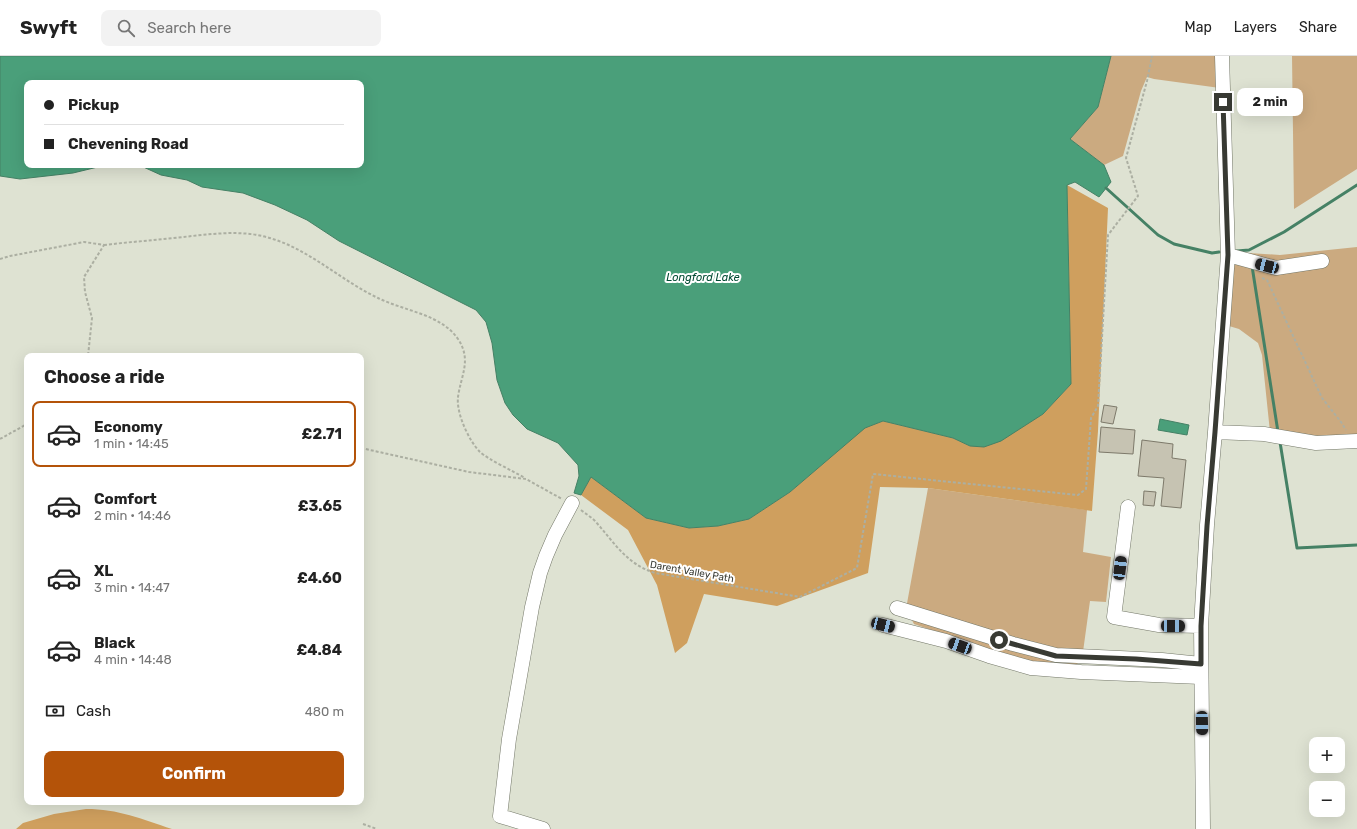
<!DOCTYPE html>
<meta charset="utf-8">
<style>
:root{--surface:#fff;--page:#f2f2f2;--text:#222;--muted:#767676;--line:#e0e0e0;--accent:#b45309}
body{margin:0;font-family:Rubik,sans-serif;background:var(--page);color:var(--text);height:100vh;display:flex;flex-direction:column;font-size:15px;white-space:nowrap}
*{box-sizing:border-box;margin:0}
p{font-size:13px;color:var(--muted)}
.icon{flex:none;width:22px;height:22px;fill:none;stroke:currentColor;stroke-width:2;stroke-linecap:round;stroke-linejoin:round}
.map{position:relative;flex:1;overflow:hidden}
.sheet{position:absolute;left:24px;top:297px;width:340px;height:452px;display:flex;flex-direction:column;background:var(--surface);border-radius:8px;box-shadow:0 4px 16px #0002}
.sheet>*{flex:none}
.top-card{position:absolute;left:24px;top:24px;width:340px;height:88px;border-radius:8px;box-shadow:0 4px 16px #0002;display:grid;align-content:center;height:88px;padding:0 20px;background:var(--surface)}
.controls{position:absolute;left:1309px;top:681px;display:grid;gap:8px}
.controls a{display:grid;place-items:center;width:36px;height:36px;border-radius:8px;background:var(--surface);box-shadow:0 4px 16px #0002;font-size:20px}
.end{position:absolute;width:18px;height:18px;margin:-9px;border:5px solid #383a33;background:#fff;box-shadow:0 0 0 2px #fff}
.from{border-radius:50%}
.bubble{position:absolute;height:28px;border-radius:8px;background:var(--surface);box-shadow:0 4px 16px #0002;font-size:13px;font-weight:700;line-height:28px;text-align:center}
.car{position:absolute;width:12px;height:24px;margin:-12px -6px;border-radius:5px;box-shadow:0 0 3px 1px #0007;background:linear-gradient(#222 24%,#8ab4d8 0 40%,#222 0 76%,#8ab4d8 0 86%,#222 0)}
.top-card b{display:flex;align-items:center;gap:14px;height:38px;font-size:15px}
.top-card b+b{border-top:1px solid var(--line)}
.top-card i{width:10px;height:10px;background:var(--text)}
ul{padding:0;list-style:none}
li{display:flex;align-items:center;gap:12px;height:66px;margin:0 8px 6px;padding:0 12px;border:2px solid transparent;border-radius:8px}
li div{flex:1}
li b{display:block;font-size:15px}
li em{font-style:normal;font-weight:700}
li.active{border-color:var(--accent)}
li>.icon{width:36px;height:36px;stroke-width:1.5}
h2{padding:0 20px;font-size:18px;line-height:48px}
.pay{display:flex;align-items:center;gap:10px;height:44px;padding:0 20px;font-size:15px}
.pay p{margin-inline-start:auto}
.primary-button{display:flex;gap:8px;margin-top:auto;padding:8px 20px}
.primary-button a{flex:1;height:46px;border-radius:8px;background:var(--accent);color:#fff;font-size:16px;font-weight:700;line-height:46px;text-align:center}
header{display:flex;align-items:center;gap:24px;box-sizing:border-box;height:56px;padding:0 20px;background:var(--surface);border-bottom:1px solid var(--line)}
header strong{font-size:19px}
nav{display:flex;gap:22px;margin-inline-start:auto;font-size:14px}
.search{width:280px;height:36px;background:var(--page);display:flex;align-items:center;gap:10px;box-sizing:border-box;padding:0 14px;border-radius:8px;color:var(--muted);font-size:15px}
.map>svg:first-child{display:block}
.green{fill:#cbaa80}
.forest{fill:#cf9f5e}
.water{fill:#4a9f7a;stroke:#458165}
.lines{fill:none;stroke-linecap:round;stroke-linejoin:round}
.stream{stroke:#458165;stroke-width:3}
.building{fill:#c6c3b2;stroke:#7d796a}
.minor-casing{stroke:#737768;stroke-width:15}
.path{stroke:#acafa2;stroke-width:2;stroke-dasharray:3 2;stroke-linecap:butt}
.minor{stroke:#fff;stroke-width:14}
.route{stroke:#383a33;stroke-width:5}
.labels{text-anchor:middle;stroke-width:4;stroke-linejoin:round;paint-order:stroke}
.street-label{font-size:10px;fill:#383a33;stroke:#fff}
.water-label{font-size:11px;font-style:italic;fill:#004a32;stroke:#fff}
</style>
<header>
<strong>Swyft</strong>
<div class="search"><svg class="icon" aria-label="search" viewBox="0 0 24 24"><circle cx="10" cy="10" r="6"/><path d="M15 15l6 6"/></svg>Search here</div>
<nav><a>Map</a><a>Layers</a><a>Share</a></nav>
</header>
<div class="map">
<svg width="1357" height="773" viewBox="0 0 1357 773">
<rect width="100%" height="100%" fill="#dee2d2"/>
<path class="green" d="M1111,0h107l2,32 -66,-9 -7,-2 -6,14 -18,65 -19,9 -34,-26 28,-32z
M1292,0h65v113l-63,40z
M1357,191v190l-39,4 -48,-9 -8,-77 -4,-12 -19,-14 -10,-3 4,-74 47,3z
M928,432l159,22 -4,42 28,5 -5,45 -16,-1 -8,58 -12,12 -51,-11 -105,-36 -8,-15z"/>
<path class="forest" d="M1067,129l41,23 -10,223 -6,80 -164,-23 -48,-1 -12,86 -91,33 -73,-12 -17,49 -12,10 -18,-68 -29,-55 -47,-35 10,-18 55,41 43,10 29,-2 31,-7 41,-27 74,-64 19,-7 70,17 17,8 73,-32 28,-30z
M86,753c32,0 56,10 86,20h-156l7,-6 31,-9z"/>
<path class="water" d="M0,0h1111l-13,51 -28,32 34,26 7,17 -12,15 -24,-15 -8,3 4,199 -28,30 -42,27 -17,6 -14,-1 -17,-8 -70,-17 -18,7 -75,64 -41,27 -31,7 -29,2 -43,-10 -55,-41 -10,18 -7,-2 5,-17 -1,-11 -20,-22 -31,-14 -14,-14 -8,-12 -8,-23 -5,-37 -6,-21 -10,-12 -137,-69 -32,-21 -32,-15 -32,-12 -41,-6 -15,-7 -26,-5 -22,-10h222v-82h-334v82h79l-33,8 -53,6 -20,-3z
M1160,363l29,6 -2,10 -29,-5z"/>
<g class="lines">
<path class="stream" d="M1106,132l52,47 16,9 38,9 7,-1
M1237,195l12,-1 35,-18 73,-47
M1252,210l26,166
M1280,386l17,106 60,-3"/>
</g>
<path class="building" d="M1104,349l13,2 -4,17 -12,-2z
M1101,371l34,3 -2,24 -34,-2z
M1142,384l31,4 -1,14 14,2 -5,48 -20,-2 3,-28 -26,-2z
M1144,435l12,1 -2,14 -11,-1z"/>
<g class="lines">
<g class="minor-casing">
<path id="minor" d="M1228,199l48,13 46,-7
M1215,376l49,2 52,9 41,-2
M1128,451l-14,110 45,8 42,1
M897,552l116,36 43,11 106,5 39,4
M883,569l63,16 43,15 42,12 50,4 120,5
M543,773l-43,-13 9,-77 23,-132 8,-34 6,-17 9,-21 17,-32
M1203,773l-2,-203 6,-101 8,-93 13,-177 -6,-199"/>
</g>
<path class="path" d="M104,189c26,-3 52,-5 79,-8 29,-3 61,-8 90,2 38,12 69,42 105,59 26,13 63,16 80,41 14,21 3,36 0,58 -2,16 11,44 22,55 9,8 33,19 45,26
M0,203l10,-3 74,-14 20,3 -20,32 1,15 7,26 -4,38
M1262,222l5,2 55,118 19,24 5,8
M0,383l27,-15
M361,392l108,24 57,7 36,20
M581,454c5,4 10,7 14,11 19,21 31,43 60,52l145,24 57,-29 16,-94 205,21 8,-6 5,-71 7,-12 10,-171 30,-39 -12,-38 21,-77 5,-25
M363,768l14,5"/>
<use href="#minor" class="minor"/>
</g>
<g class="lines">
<path class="route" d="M999,584l57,16 80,3 65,5v-38l6,-100 8,-94 13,-177 -5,-153"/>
</g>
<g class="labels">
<g class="street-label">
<text transform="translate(692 515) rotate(10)" y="4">Darent Valley Path</text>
</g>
<g class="water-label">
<text x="703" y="225">Longford Lake</text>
</g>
</g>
</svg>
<div class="controls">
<a>+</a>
<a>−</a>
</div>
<i class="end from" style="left:999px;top:584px"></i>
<i class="end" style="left:1223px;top:46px"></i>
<div class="bubble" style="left:1237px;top:32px;width:66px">2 min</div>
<i class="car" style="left:1267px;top:210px;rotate:285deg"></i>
<i class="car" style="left:1120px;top:512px;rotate:7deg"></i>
<i class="car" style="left:883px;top:569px;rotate:104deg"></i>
<i class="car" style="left:1173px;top:570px;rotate:91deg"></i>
<i class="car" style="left:960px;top:590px;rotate:290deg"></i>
<i class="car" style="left:1202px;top:667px;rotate:179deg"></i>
<div class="top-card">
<b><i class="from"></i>Pickup</b>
<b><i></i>Chevening Road</b>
</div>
<section class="sheet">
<h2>Choose a ride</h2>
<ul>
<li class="active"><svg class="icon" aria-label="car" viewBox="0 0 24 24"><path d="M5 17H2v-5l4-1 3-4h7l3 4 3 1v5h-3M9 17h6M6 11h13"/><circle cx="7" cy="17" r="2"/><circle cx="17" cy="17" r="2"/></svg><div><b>Economy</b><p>1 min · 14:45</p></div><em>£2.71</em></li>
<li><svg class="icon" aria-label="car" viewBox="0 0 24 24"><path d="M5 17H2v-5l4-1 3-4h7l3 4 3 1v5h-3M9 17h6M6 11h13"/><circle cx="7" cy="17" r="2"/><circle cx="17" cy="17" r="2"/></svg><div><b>Comfort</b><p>2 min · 14:46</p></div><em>£3.65</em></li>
<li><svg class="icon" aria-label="car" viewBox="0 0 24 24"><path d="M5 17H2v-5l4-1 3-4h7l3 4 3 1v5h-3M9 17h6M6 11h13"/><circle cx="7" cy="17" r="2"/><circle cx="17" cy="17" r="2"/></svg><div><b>XL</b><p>3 min · 14:47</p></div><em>£4.60</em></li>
<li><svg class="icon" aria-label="car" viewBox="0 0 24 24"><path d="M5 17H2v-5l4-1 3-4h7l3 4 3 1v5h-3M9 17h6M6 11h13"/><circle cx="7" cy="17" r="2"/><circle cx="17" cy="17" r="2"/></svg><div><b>Black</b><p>4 min · 14:48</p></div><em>£4.84</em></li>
</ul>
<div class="pay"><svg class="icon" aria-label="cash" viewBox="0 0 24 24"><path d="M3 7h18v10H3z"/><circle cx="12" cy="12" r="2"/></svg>Cash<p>480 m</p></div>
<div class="primary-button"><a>Confirm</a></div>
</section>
</div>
